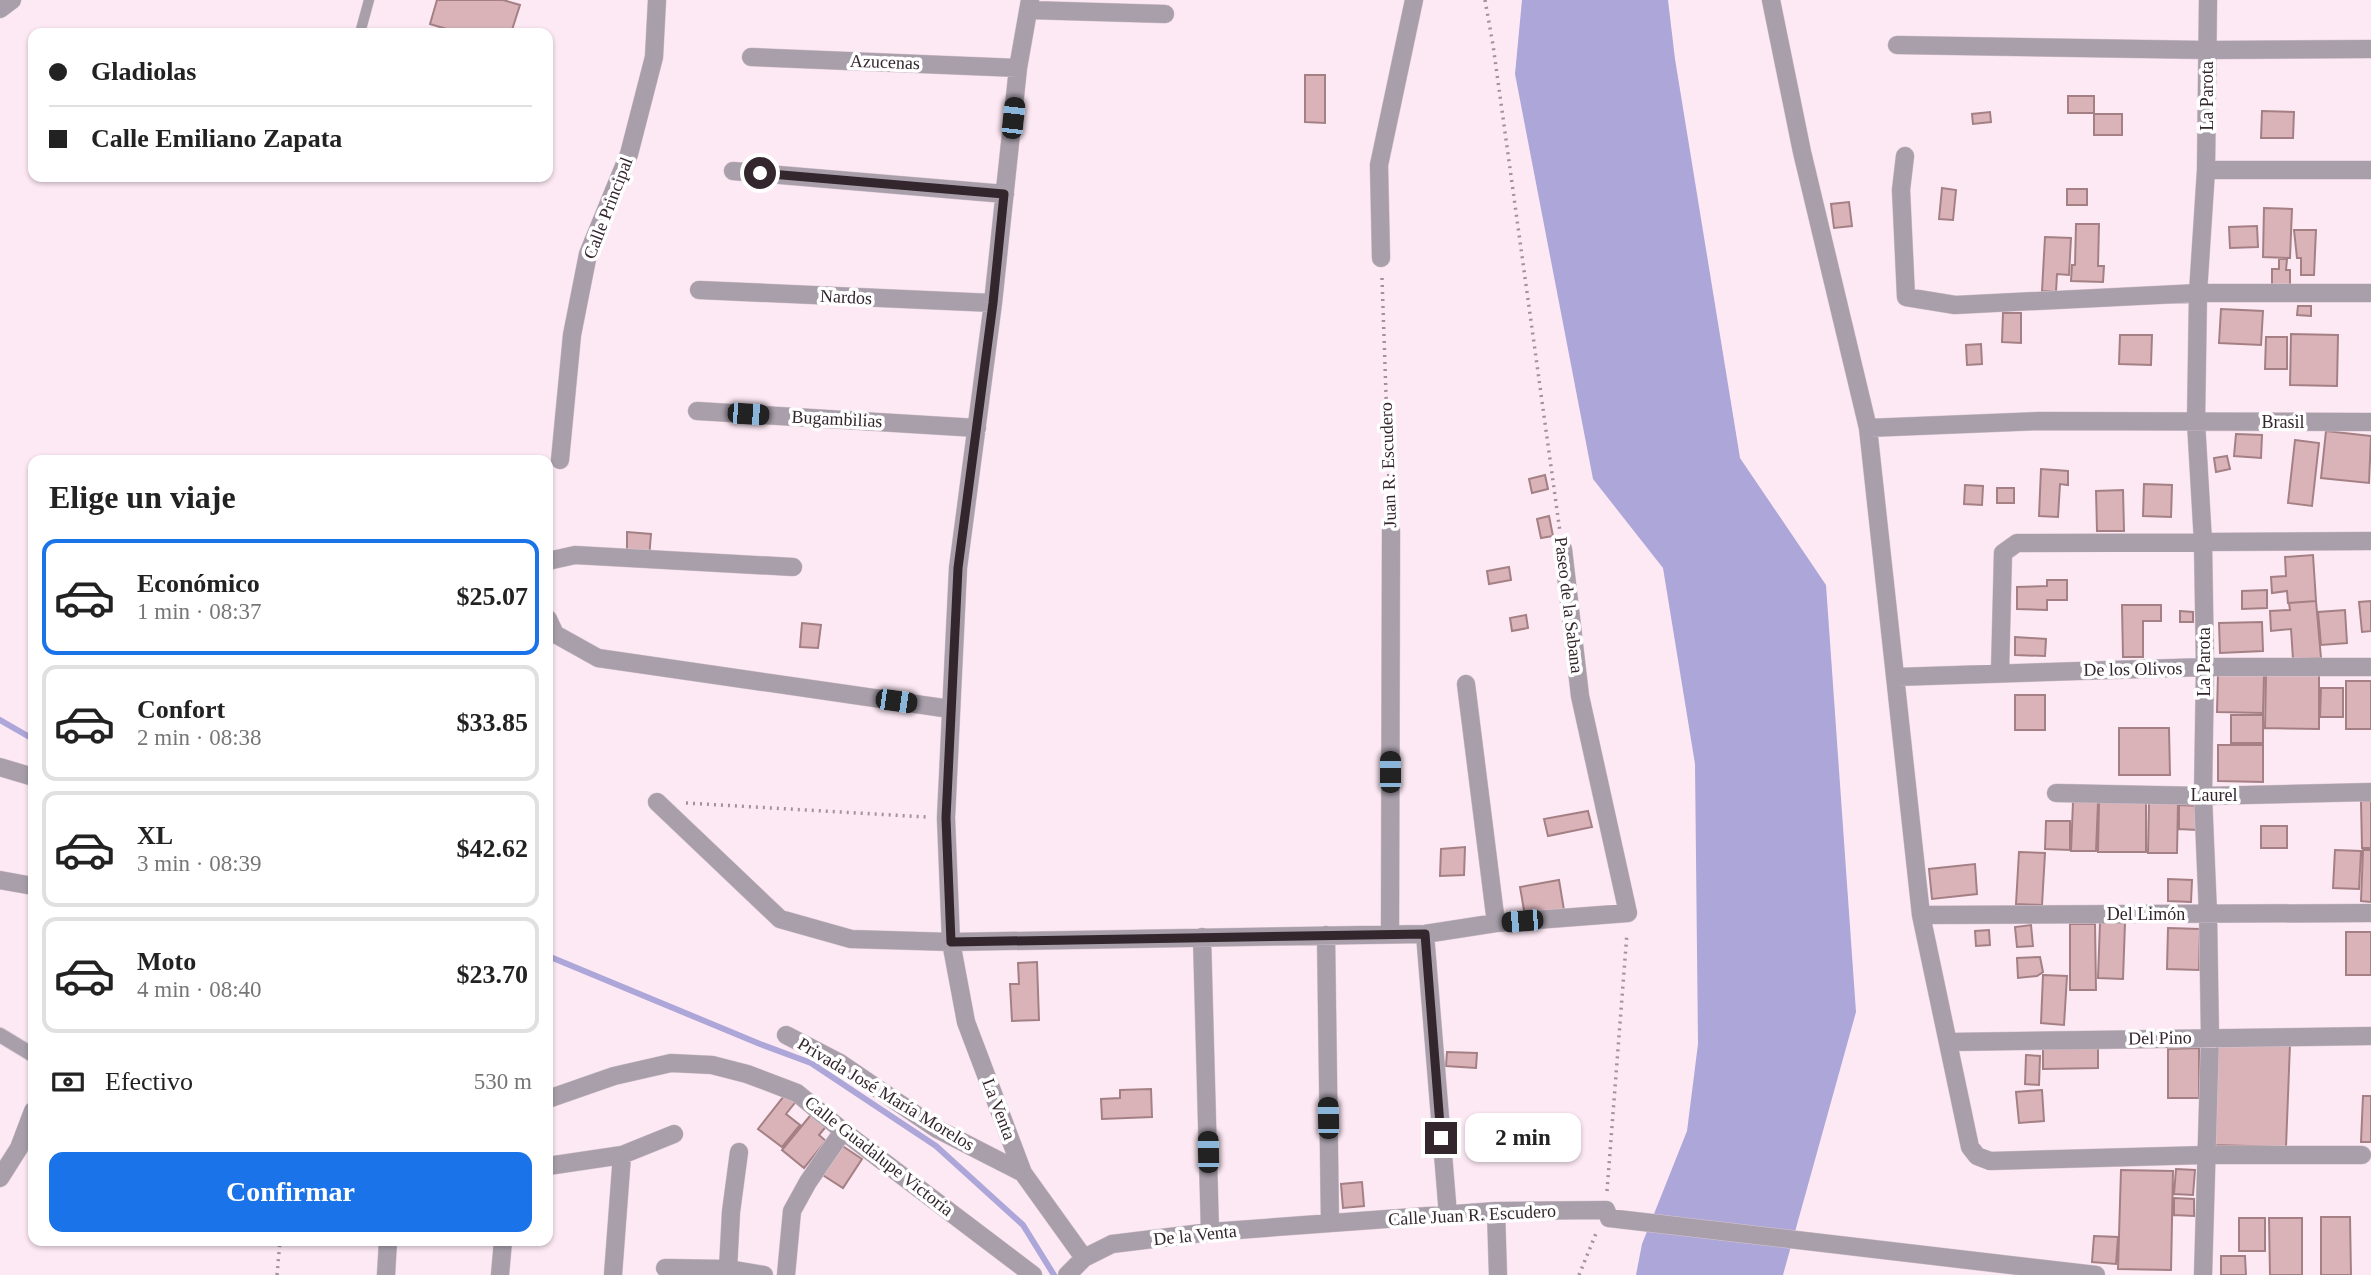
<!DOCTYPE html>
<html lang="es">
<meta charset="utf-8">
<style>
:root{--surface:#fff;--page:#f6f6f6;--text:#222;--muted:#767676;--line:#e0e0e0;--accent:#1a73e8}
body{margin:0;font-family:"Times New Roman",serif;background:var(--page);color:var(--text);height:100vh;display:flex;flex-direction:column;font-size:26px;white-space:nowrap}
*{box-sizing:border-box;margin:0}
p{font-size:23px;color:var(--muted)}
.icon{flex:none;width:38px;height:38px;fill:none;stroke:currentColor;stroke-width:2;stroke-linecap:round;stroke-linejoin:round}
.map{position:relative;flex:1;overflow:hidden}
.side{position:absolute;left:28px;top:455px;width:525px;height:791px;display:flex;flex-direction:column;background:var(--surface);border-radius:14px;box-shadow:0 2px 5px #0004}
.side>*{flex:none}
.banner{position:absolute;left:28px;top:28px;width:525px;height:154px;border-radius:14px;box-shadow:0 2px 5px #0004;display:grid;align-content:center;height:154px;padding:0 21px;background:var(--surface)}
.end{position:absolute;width:32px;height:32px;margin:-16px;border:9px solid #33262d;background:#fff;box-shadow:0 0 0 4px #fff}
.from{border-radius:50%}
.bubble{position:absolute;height:49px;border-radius:14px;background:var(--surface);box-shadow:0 2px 5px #0004;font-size:23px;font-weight:700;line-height:49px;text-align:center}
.car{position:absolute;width:21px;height:42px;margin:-21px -10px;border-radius:9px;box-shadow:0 0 5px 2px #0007;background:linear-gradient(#222 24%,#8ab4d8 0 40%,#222 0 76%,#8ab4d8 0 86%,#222 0)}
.banner b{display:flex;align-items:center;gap:24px;height:66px;font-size:26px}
.banner b+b{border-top:2px solid var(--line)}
.banner i{width:18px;height:18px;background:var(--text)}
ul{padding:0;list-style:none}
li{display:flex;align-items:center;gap:21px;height:116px;margin:0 14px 10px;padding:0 7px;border:4px solid var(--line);border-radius:14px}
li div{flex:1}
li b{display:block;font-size:26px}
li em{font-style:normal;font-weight:700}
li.selected{border-color:var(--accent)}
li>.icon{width:63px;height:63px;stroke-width:1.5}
h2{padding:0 21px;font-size:32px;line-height:84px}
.pay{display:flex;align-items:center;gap:18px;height:77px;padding:0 21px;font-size:26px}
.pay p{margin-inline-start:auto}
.action{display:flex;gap:14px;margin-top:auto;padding:14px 21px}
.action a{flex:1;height:80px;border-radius:14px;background:var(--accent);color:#fff;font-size:28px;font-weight:700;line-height:80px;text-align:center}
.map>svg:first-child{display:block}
.water{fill:#ada6d8}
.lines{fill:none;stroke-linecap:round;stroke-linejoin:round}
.stream{stroke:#ada6d8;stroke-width:6}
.building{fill:#d9b3b8;stroke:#a48085;stroke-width:2}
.service-casing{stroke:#d9c6d0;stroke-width:11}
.pedestrian-casing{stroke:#d9c6d0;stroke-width:16}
.minor-casing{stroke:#d9c6d0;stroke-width:19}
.path{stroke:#a2919a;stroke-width:3.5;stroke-dasharray:2 5;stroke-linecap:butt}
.service{stroke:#a89fab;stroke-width:10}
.pedestrian{stroke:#a89fab;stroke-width:14}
.minor{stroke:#a89fab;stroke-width:18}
.route{stroke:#33262d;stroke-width:9}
.labels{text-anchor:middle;stroke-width:7;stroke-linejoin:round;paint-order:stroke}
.street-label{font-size:18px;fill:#33262d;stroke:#fff}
</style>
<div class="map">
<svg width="2371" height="1275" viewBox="0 0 2371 1275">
<rect width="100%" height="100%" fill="#fde9f4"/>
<path class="water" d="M1522,0h146l7,59 65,399 86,127 30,427 -73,263h-147l6,-31 45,-113 11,-87 -3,-280 -32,-196 -70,-89 -78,-405z"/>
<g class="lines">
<path class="stream" d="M0,720l33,19
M548,956l212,88 51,19 125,83 87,79 31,50"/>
</g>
<path class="building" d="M437,0h66l17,5 -9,28h-51l-30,-9z
M1305,75h20v48l-20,-1z
M2068,96h26v17h-26z
M2262,111l32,1 -1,26h-32z
M1990,112l1,10 -18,2 -1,-10z
M2094,114h28v21h-28z
M1942,188l14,2 -3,30 -14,-1z
M2067,189h20v16h-20z
M1849,202l3,24 -18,2 -3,-24z
M2264,208l28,1 -2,49 -27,-1z
M2076,224h23l-1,42h6l-1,16 -32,-1 1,-16h3z
M2257,226l1,21 -28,1 -1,-21z
M2294,230h22l-2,45h-13v-17h-4z
M2045,237l26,1 -2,37 -12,-1 -1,18 -14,-1z
M2279,259h8l-1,11h4v19l-18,-1v-19h7z
M2298,306h13v10l-14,-1z
M2221,309l42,2 -2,34 -42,-2z
M2003,313h18v30l-19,-1z
M2291,334l47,1 -1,51 -47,-1z
M2120,335h32l-1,30 -32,-1z
M2266,337h21v32h-22z
M1981,344l1,20 -15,1 -1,-20z
M2326,431l45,5 -2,47 -48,-5z
M2236,434l26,1 -1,23 -27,-2z
M2295,440l24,3 -7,63 -24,-3z
M2227,456l3,13 -14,3 -2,-14z
M2041,469l27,2v14l-8,-1 -2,33 -19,-1z
M1545,475l3,14 -16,4 -3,-14z
M2144,484l28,1 -1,32 -28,-1z
M1965,485l18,1 -1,19 -18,-1z
M1997,488h17v15h-17z
M2123,490l1,41h-27l-1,-40z
M1549,516l4,20 -12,2 -4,-19z
M627,532l24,2 -2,24 -22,-1z
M2313,555l3,46 -28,2 -1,-12 -15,2 -1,-16 15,-1 -1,-19z
M1509,567l2,13 -22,4 -2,-13z
M2047,580h20v20h-20v10l-30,-1v-22l30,-1z
M2267,590v18l-25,1v-18z
M2316,601l5,57 -28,1 -2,-30 -20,2 -1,-20 20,-1 -1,-7z
M2371,601v30l-9,1 -3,-30z
M2122,605h39v16h-18v36h-20z
M2345,610l2,33 -26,2 -3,-33z
M2180,611l13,1v10h-13z
M1526,615l2,13 -16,3 -2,-13z
M2262,622l1,29 -43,2 -1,-30z
M802,623l19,2 -3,23 -18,-1z
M2015,637l31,2 -1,17 -30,-1z
M2218,674l46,1 -1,38 -46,-1z
M2266,675h53v54l-54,-1z
M2346,681h25v48h-25z
M2321,688h22v29h-23z
M2015,695h30v35h-30z
M2231,715h32v28h-32z
M2119,728h50l1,47h-51z
M2218,745h45v37l-45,-1z
M2361,801h10v47h-9z
M2073,802h25l-2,49h-25z
M2099,802l47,1v49h-48z
M2149,802h29l-1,51h-29z
M2179,805l20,1 -2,24 -18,-1z
M1588,811l4,16 -44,9 -4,-17z
M2046,821h24v29l-25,-1z
M2261,826h26v22h-26z
M1465,847l-1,28 -24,1 1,-27z
M2335,850l26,1 -2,38 -26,-1z
M2363,850h8v52l-10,-1z
M2019,852l26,1 -3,52 -26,-1z
M1975,864l2,30 -45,5 -3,-30z
M2168,879l24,1 -1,22 -23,-1z
M1559,880l5,30 -39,6 -5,-29z
M2100,923h25l-2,56 -25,-1z
M2070,924h25l1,66h-26z
M2031,925l2,21 -16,1 -2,-20z
M2168,928l32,1 -1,41 -32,-1z
M1989,930l1,15 -14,1 -1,-15z
M2346,932h25v43h-25z
M2040,957l3,15 -6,4 -19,2 -1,-20z
M1037,962l2,58 -27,1 -2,-37h9l-1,-21z
M2043,975l24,1 -3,49 -23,-2z
M2217,1042l73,2 -4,103 -73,-2z
M2098,1048v20l-55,1v-20z
M2199,1048v50h-31v-49z
M1447,1052l30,1 -1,15 -30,-2z
M2026,1055l14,1 -1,29 -14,-1z
M1151,1089l1,28 -50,2 -1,-20 19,-1v-8z
M2042,1090l2,31 -25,2 -3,-31z
M788,1091l10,8 -12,15 14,11 -18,22 -24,-18z
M2363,1096h8v46h-10z
M814,1111l15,12 -10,12 7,6 -22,27 -22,-18z
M838,1143l24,16 -19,29 -25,-16z
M2176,1169l19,1 -2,25 -19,-1z
M2121,1170l52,1 -2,99 -53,-1z
M1362,1182l2,24 -21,2 -2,-24z
M2174,1198l20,1v17l-20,-1z
M2321,1217h29l1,58h-30z
M2239,1218h26v33h-26z
M2269,1218h33v57h-32z
M2094,1236l24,1 -2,27 -24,-2z
M2221,1256h24l1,19h-25z"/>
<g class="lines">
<g class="service-casing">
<path id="service" d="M360,33l9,-33"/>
</g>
<g class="pedestrian-casing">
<path id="pedestrian" d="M0,1035l33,20"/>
</g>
<g class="minor-casing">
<path id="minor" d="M1030,0l-12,68 -25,235 -35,265 -12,250 5,124 15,80 57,151 61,85
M1771,0l31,152 66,276 53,487 49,232 7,9 13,5 215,-6h157
M0,9l12,-9
M1028,10l137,4
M1897,45l310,5 164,-1
M751,57l267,11
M1905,156l-4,34 5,107 49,8 243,-12h173
M2206,170h165
M733,171l272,23
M1381,258l-2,-93 35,-165
M699,290l294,13
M697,411l280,17
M1868,428l171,-7 332,1
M560,460l12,-125 16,-81 41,-100 25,-97 3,-57
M548,561l27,-6 218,12
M548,619l7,15 43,24 352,51
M2000,672l3,-119 14,-10 354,-2
M1896,677l309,-10h166
M1466,684l30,239
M0,767l33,10
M2056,793l147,3 168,-4
M657,802l123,117 71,20 100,3 474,-8 71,-11 132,-10 -48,-217 -17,-147
M0,880l33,6
M1921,915l450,-2
M1390,934l1,-404
M1425,934l23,281
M1326,935l4,288
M1202,937l8,295
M786,1035l54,28 97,66 86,44
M1949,1042l422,-6
M548,1099l66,-23 57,-13 41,2 35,9 50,19 46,38 190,144
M548,1166l74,-11 52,-21
M0,1178l19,-30 14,-37
M1496,1211l2,64
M665,1268l63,1 36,6
M728,1269l3,-57 8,-60
M386,1275l2,-34
M500,1275l3,-34
M613,1275l9,-120
M786,1275l6,-64 16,-29 35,-51
M1067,1275l17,-17 28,-14 98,-12 286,-21 110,-1 3,8 487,57
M2203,1275l7,-238 -2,-123 -5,-118 2,-129 -2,-125 -7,-120 2,-129 8,-123 2,-170"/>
</g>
<path class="path" d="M1485,0l8,45 67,487
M1382,278l8,233
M686,803l240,14
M1607,1191l20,-258
M277,1275l3,-34
M1579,1275l18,-44"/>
<use href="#service" class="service"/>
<use href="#pedestrian" class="pedestrian"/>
<use href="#minor" class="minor"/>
</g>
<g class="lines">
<path class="route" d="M760,173l244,21 -11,109 -35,265 -12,250 5,124 474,-8 16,204"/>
</g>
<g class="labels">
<g class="street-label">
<text transform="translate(885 62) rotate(2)" y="6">Azucenas</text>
<text transform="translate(2207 96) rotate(-90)" y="6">La Parota</text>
<text transform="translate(608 208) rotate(-69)" y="6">Calle Principal</text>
<text transform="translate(846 297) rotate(3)" y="6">Nardos</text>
<text transform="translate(837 419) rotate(3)" y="6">Bugambilias</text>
<text x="2283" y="428">Brasil</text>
<text transform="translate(1388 465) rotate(-92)" y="6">Juan R. Escudero</text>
<text transform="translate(1569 605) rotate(83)" y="6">Paseo de la Sabana</text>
<text transform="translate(2204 662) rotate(-90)" y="6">La Parota</text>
<text transform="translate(2133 669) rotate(-1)" y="6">De los Olivos</text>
<text x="2214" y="801">Laurel</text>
<text x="2146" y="920">Del Limón</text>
<text transform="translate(2160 1038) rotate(-1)" y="6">Del Pino</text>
<text transform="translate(886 1094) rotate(31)" y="6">Privada José María Morelos</text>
<text transform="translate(999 1109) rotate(69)" y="6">La Venta</text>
<text transform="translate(879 1156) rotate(38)" y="6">Calle Guadalupe Victoria</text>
<text transform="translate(1472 1215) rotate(-3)" y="6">Calle Juan R. Escudero</text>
<text transform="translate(1195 1235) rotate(-6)" y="6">De la Venta</text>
</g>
</g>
</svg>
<i class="end from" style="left:760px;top:173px"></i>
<i class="end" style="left:1441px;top:1138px"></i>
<div class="bubble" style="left:1465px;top:1113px;width:116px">2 min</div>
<i class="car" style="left:1013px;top:118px;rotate:6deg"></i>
<i class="car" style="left:748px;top:414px;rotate:94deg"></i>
<i class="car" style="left:896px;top:701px;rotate:98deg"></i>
<i class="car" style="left:1390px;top:772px;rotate:0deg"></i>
<i class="car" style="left:1522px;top:921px;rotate:265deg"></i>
<i class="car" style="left:1328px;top:1118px;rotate:359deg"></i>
<i class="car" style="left:1208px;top:1152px;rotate:359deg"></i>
<div class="banner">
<b><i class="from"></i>Gladiolas</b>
<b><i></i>Calle Emiliano Zapata</b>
</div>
<section class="side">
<h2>Elige un viaje</h2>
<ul>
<li class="selected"><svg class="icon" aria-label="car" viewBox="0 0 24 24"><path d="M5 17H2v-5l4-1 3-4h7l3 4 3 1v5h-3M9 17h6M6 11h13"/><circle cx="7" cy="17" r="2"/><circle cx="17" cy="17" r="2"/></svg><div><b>Económico</b><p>1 min · 08:37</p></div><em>$25.07</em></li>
<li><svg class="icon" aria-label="car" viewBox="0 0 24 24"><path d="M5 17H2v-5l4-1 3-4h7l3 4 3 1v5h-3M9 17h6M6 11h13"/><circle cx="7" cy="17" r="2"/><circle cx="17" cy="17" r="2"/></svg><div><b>Confort</b><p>2 min · 08:38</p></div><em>$33.85</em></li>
<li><svg class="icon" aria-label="car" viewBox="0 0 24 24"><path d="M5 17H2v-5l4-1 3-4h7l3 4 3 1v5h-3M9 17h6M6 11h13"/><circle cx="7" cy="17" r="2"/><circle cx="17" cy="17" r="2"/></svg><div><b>XL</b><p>3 min · 08:39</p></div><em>$42.62</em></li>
<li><svg class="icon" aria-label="car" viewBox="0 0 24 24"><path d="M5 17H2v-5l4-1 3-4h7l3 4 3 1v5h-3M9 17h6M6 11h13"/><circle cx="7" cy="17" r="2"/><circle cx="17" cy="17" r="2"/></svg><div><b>Moto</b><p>4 min · 08:40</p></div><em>$23.70</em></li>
</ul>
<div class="pay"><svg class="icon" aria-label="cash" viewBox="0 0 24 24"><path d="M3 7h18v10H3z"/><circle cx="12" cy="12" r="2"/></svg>Efectivo<p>530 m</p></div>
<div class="action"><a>Confirmar</a></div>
</section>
</div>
